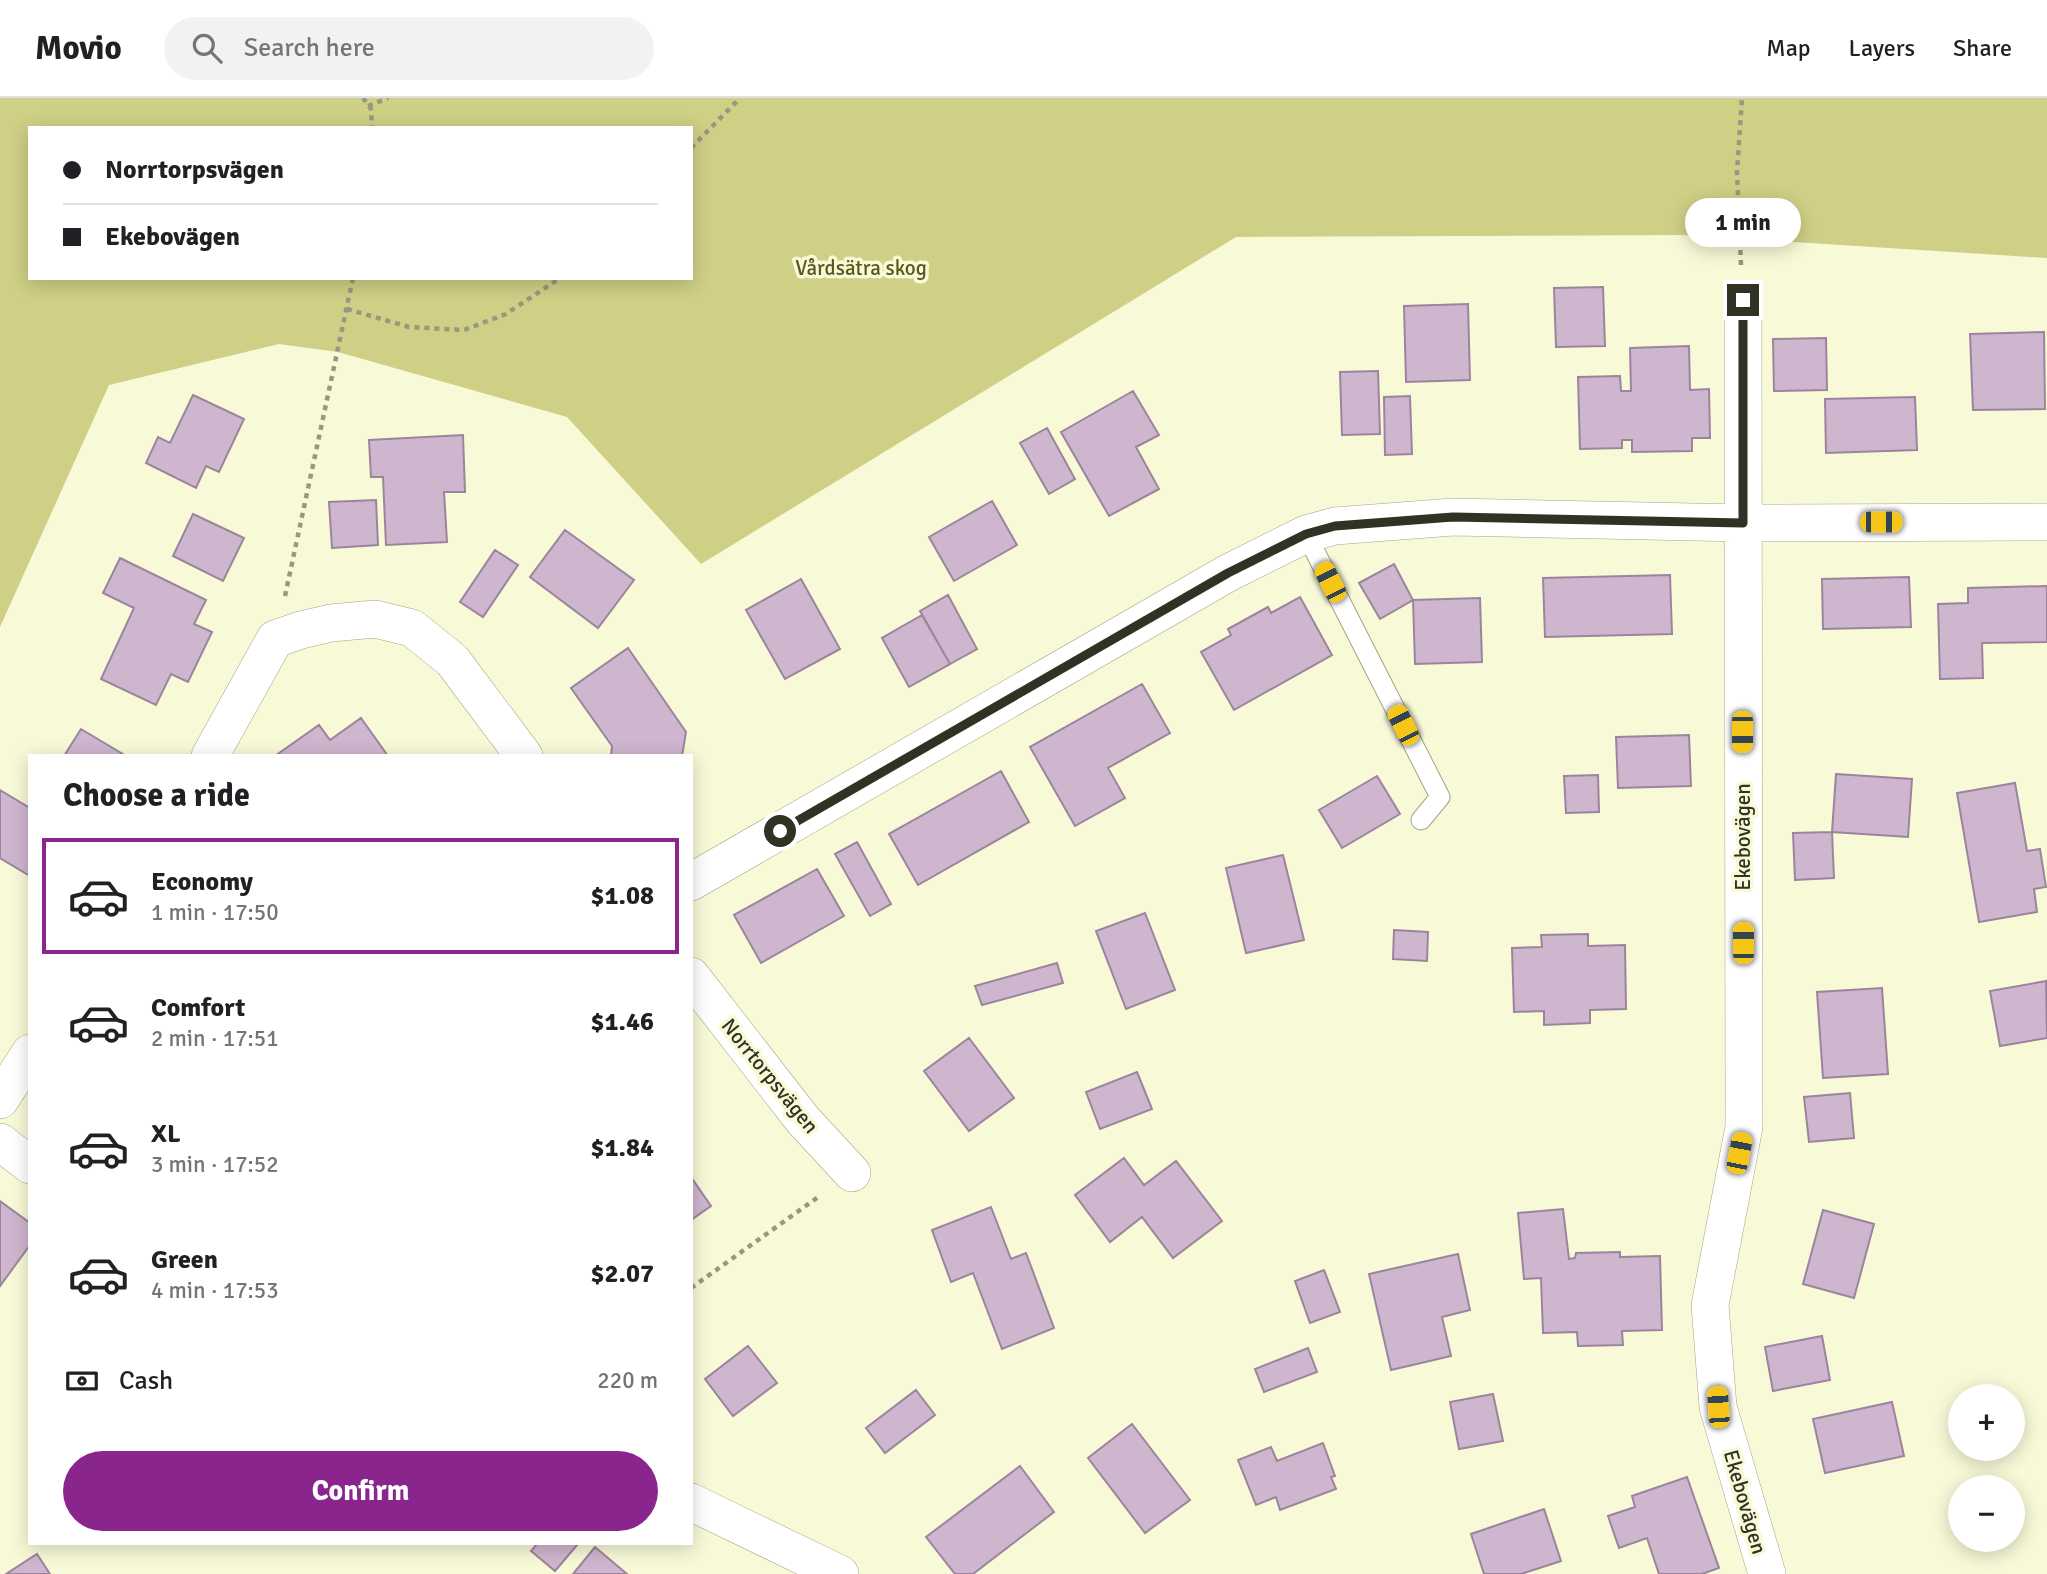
<!DOCTYPE html>
<meta charset="utf-8">
<style>
:root{--surface:#fff;--page:#f2f2f2;--text:#202124;--muted:#757577;--line:#e0e0e0;--accent:#89258d}
body{margin:0;font-family:Signika,sans-serif;background:var(--page);color:var(--text);height:100vh;display:flex;flex-direction:column;font-size:26px;white-space:nowrap}
*{box-sizing:border-box;margin:0}
p{font-size:23px;color:var(--muted)}
.icon{flex:none;width:38px;height:38px;fill:none;stroke:currentColor;stroke-width:2;stroke-linecap:round;stroke-linejoin:round}
.map{position:relative;flex:1;overflow:hidden}
.panel{position:absolute;left:28px;top:656px;width:665px;height:791px;display:flex;flex-direction:column;background:var(--surface);border-radius:0px;box-shadow:0 4px 18px #0003}
.panel>*{flex:none}
.guide{position:absolute;left:28px;top:28px;width:665px;height:154px;border-radius:0px;box-shadow:0 4px 18px #0003;display:grid;align-content:center;height:154px;padding:0 35px;background:var(--surface)}
.controls{position:absolute;left:1948px;top:1286px;display:grid;gap:14px}
.controls a{display:grid;place-items:center;width:77px;height:77px;border-radius:50%;background:var(--surface);box-shadow:0 4px 18px #0003;font-size:35px}
.end{position:absolute;width:32px;height:32px;margin:-16px;border:9px solid #313124;background:#fff;box-shadow:0 0 0 4px #fff}
.from{border-radius:50%}
.bubble{position:absolute;height:49px;border-radius:24px;background:var(--surface);box-shadow:0 4px 18px #0003;font-size:23px;font-weight:700;line-height:49px;text-align:center}
.car{position:absolute;width:21px;height:42px;margin:-21px -10px;border-radius:9px;box-shadow:0 0 5px 2px #0007;background:linear-gradient(#f5c518 24%,#345 0 40%,#f5c518 0 76%,#345 0 86%,#f5c518 0)}
.guide b{display:flex;align-items:center;gap:24px;height:66px;font-size:26px}
.guide b+b{border-top:2px solid var(--line)}
.guide i{width:18px;height:18px;background:var(--text)}
ul{padding:0;list-style:none}
li{display:flex;align-items:center;gap:21px;height:116px;margin:0 14px 10px;padding:0 21px;border:4px solid transparent;border-radius:0px}
li div{flex:1}
li b{display:block;font-size:26px}
li em{font-style:normal;font-weight:700}
li.on{border-color:var(--accent)}
li>.icon{width:63px;height:63px;stroke-width:1.5}
h2{padding:0 35px;font-size:32px;line-height:84px}
.pay{display:flex;align-items:center;gap:18px;height:77px;padding:0 35px;font-size:26px}
.pay p{margin-inline-start:auto}
.primary-button{display:flex;gap:14px;margin-top:auto;padding:14px 35px}
.primary-button a{flex:1;height:80px;border-radius:42px;background:var(--accent);color:#fff;font-size:28px;font-weight:700;line-height:80px;text-align:center}
header{display:flex;align-items:center;gap:42px;box-sizing:border-box;height:98px;padding:0 35px;background:var(--surface);border-bottom:2px solid var(--line)}
header strong{font-size:33px}
nav{display:flex;gap:38px;margin-inline-start:auto;font-size:24px}
.search{width:490px;height:63px;background:var(--page);display:flex;align-items:center;gap:18px;box-sizing:border-box;padding:0 24px;border-radius:38px;color:var(--muted);font-size:26px}
.map>svg:first-child{display:block}
.green{fill:#cfcf86;fill-rule:evenodd}
.building{fill:#cfb6cf;stroke:#9c849c;stroke-width:2}
.lines{fill:none;stroke-linecap:round;stroke-linejoin:round}
.service-casing{stroke:#a3a484;stroke-width:21}
.minor-casing{stroke:#a3a484;stroke-width:38}
.path{stroke:#989881;stroke-width:4.5;stroke-dasharray:5 5;stroke-linecap:butt}
.service{stroke:#fff;stroke-width:19}
.minor{stroke:#fff;stroke-width:37}
.route{stroke:#313124;stroke-width:9}
.labels{text-anchor:middle;stroke-width:7;stroke-linejoin:round;paint-order:stroke}
.park-label{font-size:21px;fill:#58561a;stroke:#f8f9d7}
.street-label{font-size:21px;fill:#313124;stroke:#f8f9d7}
</style>
<header>
<strong>Movio</strong>
<div class="search"><svg class="icon" aria-label="search" viewBox="0 0 24 24"><circle cx="10" cy="10" r="6"/><path d="M15 15l6 6"/></svg>Search here</div>
<nav><a>Map</a><a>Layers</a><a>Share</a></nav>
</header>
<div class="map">
<svg width="2047" height="1476" viewBox="0 0 2047 1476">
<rect width="100%" height="100%" fill="#f8f9d7"/>
<path class="green" d="M0,0h2047v160l-364,-23 -447,2 -535,327 -134,-147 -229,-65 -59,-8 -170,41 -109,242zM30,30h661v150h-661z"/>
<path class="building" d="M1603,189l2,59 -49,1 -2,-59z
M1468,206l2,76 -64,2 -2,-76z
M2044,234l1,77 -72,1 -3,-76z
M1826,240l1,52 -53,1 -1,-52z
M1689,248l1,44 19,-1 1,49h-18v13l-60,1v-12h-10v8l-42,1 -2,-72 42,-1 1,15h10l-1,-43z
M1378,273l2,63 -38,1 -2,-63z
M1133,293l26,44 -23,12 23,42 -50,27 -48,-84z
M193,297l51,24 -25,53 -13,-6 -10,22 -50,-25 12,-26 12,6z
M1410,298l2,58 -27,1 -1,-58z
M1915,299l2,53 -91,3 -1,-54z
M1047,330l28,51 -26,15 -29,-51z
M463,337l2,57h-21l3,50 -61,3 -3,-68h-12l-2,-37z
M376,402l2,45 -46,3 -3,-46z
M992,403l25,44 -63,36 -25,-44z
M193,416l51,24 -21,43 -50,-25z
M565,432l69,50 -36,48 -68,-51z
M495,452l23,15 -35,52 -23,-15z
M120,460l86,42 -12,24 18,8 -24,50 -17,-8 -15,31 -55,-26 33,-71 -31,-15z
M1394,466l19,36 -33,19 -21,-36z
M1670,477l2,59 -127,3 -2,-59z
M1909,479l2,50 -88,2 -1,-50z
M801,481l39,70 -55,30 -39,-69z
M2047,488v56l-65,1 1,35 -43,1 -2,-75 30,-1v-15z
M948,497l29,54 -27,15 -30,-53z
M1300,499l32,58 -98,55 -33,-58 30,-17 -3,-6 40,-22 3,6z
M1480,500l2,64 -67,2 -2,-64z
M922,517l28,49 -41,23 -27,-49z
M628,550l58,84 -4,24h-71l1,-10 -41,-58z
M1142,586l28,49 -62,35 17,30 -50,28 -45,-79z
M361,620l27,38h-113l44,-31 11,15z
M81,631l45,27h-62z
M1689,637l2,51 -73,2 -2,-51z
M1001,673l28,51 -111,63 -29,-51z
M1836,676l76,5 -4,58 -76,-5z
M1598,677l1,37 -33,1 -2,-37z
M1377,678l23,38 -58,34 -23,-38z
M2015,685l12,68 13,-2 6,38 -12,2 3,23 -58,10 -22,-129z
M0,692l30,18v68l-30,-18z
M1832,734l2,46 -39,2 -2,-47z
M857,744l34,62 -21,12 -35,-62z
M1283,757l21,85 -58,13 -20,-85z
M817,771l27,47 -83,47 -27,-48z
M1145,815l30,77 -49,19 -30,-78z
M1394,832l34,2 -1,29 -34,-2z
M1588,836v12l37,-1 1,64 -36,1v13l-46,2v-14l-30,1 -2,-64 30,-1 -1,-12z
M1057,865l6,20 -81,22 -7,-19z
M2046,883l1,57 -47,8 -10,-55z
M1882,890l6,86 -65,4 -6,-86z
M969,940l45,60 -45,33 -45,-60z
M1137,974l15,37 -52,20 -14,-37z
M1850,995l4,45 -45,4 -5,-45z
M1124,1060l20,27 32,-24 46,60 -49,37 -31,-41 -32,25 -35,-47z
M691,1079l20,29 -20,14z
M0,1103l30,22v22l-30,41z
M991,1109l20,52 15,-6 28,75 -52,21 -29,-76 -22,9 -19,-52z
M1563,1111l6,50 6,-1 1,-5 44,-1v5l40,-1 2,74 -40,1 1,14 -45,1 -1,-14 -34,1 -2,-55 -17,1 -6,-66z
M1823,1112l51,14 -20,74 -51,-14z
M1458,1156l12,56 -28,7 9,39 -60,14 -22,-96z
M1324,1172l16,42 -30,11 -15,-42z
M1822,1238l8,44 -57,11 -8,-44z
M748,1248l29,37 -44,33 -28,-37z
M1308,1250l9,24 -53,20 -9,-23z
M916,1292l19,25 -50,38 -19,-25z
M1493,1296l10,47 -44,8 -9,-47z
M1892,1304l12,54 -79,17 -12,-54z
M1132,1326l58,76 -45,33 -57,-75z
M1323,1345l12,33 -4,1 5,12 -56,21 -4,-13 -20,8 -18,-45 33,-13 6,14z
M1020,1368l34,46 -81,62h-18l-29,-37z
M1687,1379l32,91 -17,6h-43l-12,-36 -28,10 -11,-32 27,-9 -3,-11z
M1544,1411l17,52 -40,13h-37l-13,-40z
M537,1446h41l-23,27 -24,-20z
M595,1449l32,27h-54z
M37,1456l13,20h-44z"/>
<g class="lines">
<g class="service-casing">
<path id="service" d="M1306,436l134,263 -19,23"/>
</g>
<g class="minor-casing">
<path id="minor" d="M1743,202l1,827 -34,178 8,102 49,167
M210,658l65,-117 26,-9 30,-7 44,-4 37,9 40,32 72,96
M691,784l537,-309 78,-39 29,-8 118,-9 290,6 304,-1
M691,878l112,144 49,53
M0,1002l30,-47
M0,1044l30,23
M691,1404l149,72"/>
</g>
<path class="path" d="M363,0l8,11 1,19
M368,8l20,-8
M691,50l49,-50
M1741,167l-4,-93 5,-74
M347,211l62,18 55,3 42,-16 54,-36
M285,498l68,-318
M691,1190l130,-93"/>
<use href="#service" class="service"/>
<use href="#minor" class="minor"/>
</g>
<g class="lines">
<path class="route" d="M780,733l448,-258 78,-39 29,-8 118,-9 290,6v-223"/>
</g>
<g class="labels">
<g class="park-label">
<text x="861" y="177">Vårdsätra skog</text>
</g>
<g class="street-label">
<text transform="translate(1743 739) rotate(-90)" y="7">Ekebovägen</text>
<text transform="translate(770 978) rotate(51)" y="7">Norrtorpsvägen</text>
<text transform="translate(1745 1404) rotate(74)" y="7">Ekebovägen</text>
</g>
</g>
</svg>
<div class="controls">
<a>+</a>
<a>−</a>
</div>
<i class="end from" style="left:780px;top:733px"></i>
<i class="end" style="left:1743px;top:202px"></i>
<div class="bubble" style="left:1685px;top:100px;width:116px">1 min</div>
<i class="car" style="left:1881px;top:424px;rotate:90deg"></i>
<i class="car" style="left:1330px;top:484px;rotate:333deg"></i>
<i class="car" style="left:1403px;top:627px;rotate:333deg"></i>
<i class="car" style="left:1742px;top:634px;rotate:180deg"></i>
<i class="car" style="left:1743px;top:845px;rotate:0deg"></i>
<i class="car" style="left:1739px;top:1055px;rotate:11deg"></i>
<i class="car" style="left:1718px;top:1309px;rotate:356deg"></i>
<div class="guide">
<b><i class="from"></i>Norrtorpsvägen</b>
<b><i></i>Ekebovägen</b>
</div>
<section class="panel">
<h2>Choose a ride</h2>
<ul>
<li class="on"><svg class="icon" aria-label="car" viewBox="0 0 24 24"><path d="M5 17H2v-5l4-1 3-4h7l3 4 3 1v5h-3M9 17h6M6 11h13"/><circle cx="7" cy="17" r="2"/><circle cx="17" cy="17" r="2"/></svg><div><b>Economy</b><p>1 min · 17:50</p></div><em>$1.08</em></li>
<li><svg class="icon" aria-label="car" viewBox="0 0 24 24"><path d="M5 17H2v-5l4-1 3-4h7l3 4 3 1v5h-3M9 17h6M6 11h13"/><circle cx="7" cy="17" r="2"/><circle cx="17" cy="17" r="2"/></svg><div><b>Comfort</b><p>2 min · 17:51</p></div><em>$1.46</em></li>
<li><svg class="icon" aria-label="car" viewBox="0 0 24 24"><path d="M5 17H2v-5l4-1 3-4h7l3 4 3 1v5h-3M9 17h6M6 11h13"/><circle cx="7" cy="17" r="2"/><circle cx="17" cy="17" r="2"/></svg><div><b>XL</b><p>3 min · 17:52</p></div><em>$1.84</em></li>
<li><svg class="icon" aria-label="car" viewBox="0 0 24 24"><path d="M5 17H2v-5l4-1 3-4h7l3 4 3 1v5h-3M9 17h6M6 11h13"/><circle cx="7" cy="17" r="2"/><circle cx="17" cy="17" r="2"/></svg><div><b>Green</b><p>4 min · 17:53</p></div><em>$2.07</em></li>
</ul>
<div class="pay"><svg class="icon" aria-label="cash" viewBox="0 0 24 24"><path d="M3 7h18v10H3z"/><circle cx="12" cy="12" r="2"/></svg>Cash<p>220 m</p></div>
<div class="primary-button"><a>Confirm</a></div>
</section>
</div>
